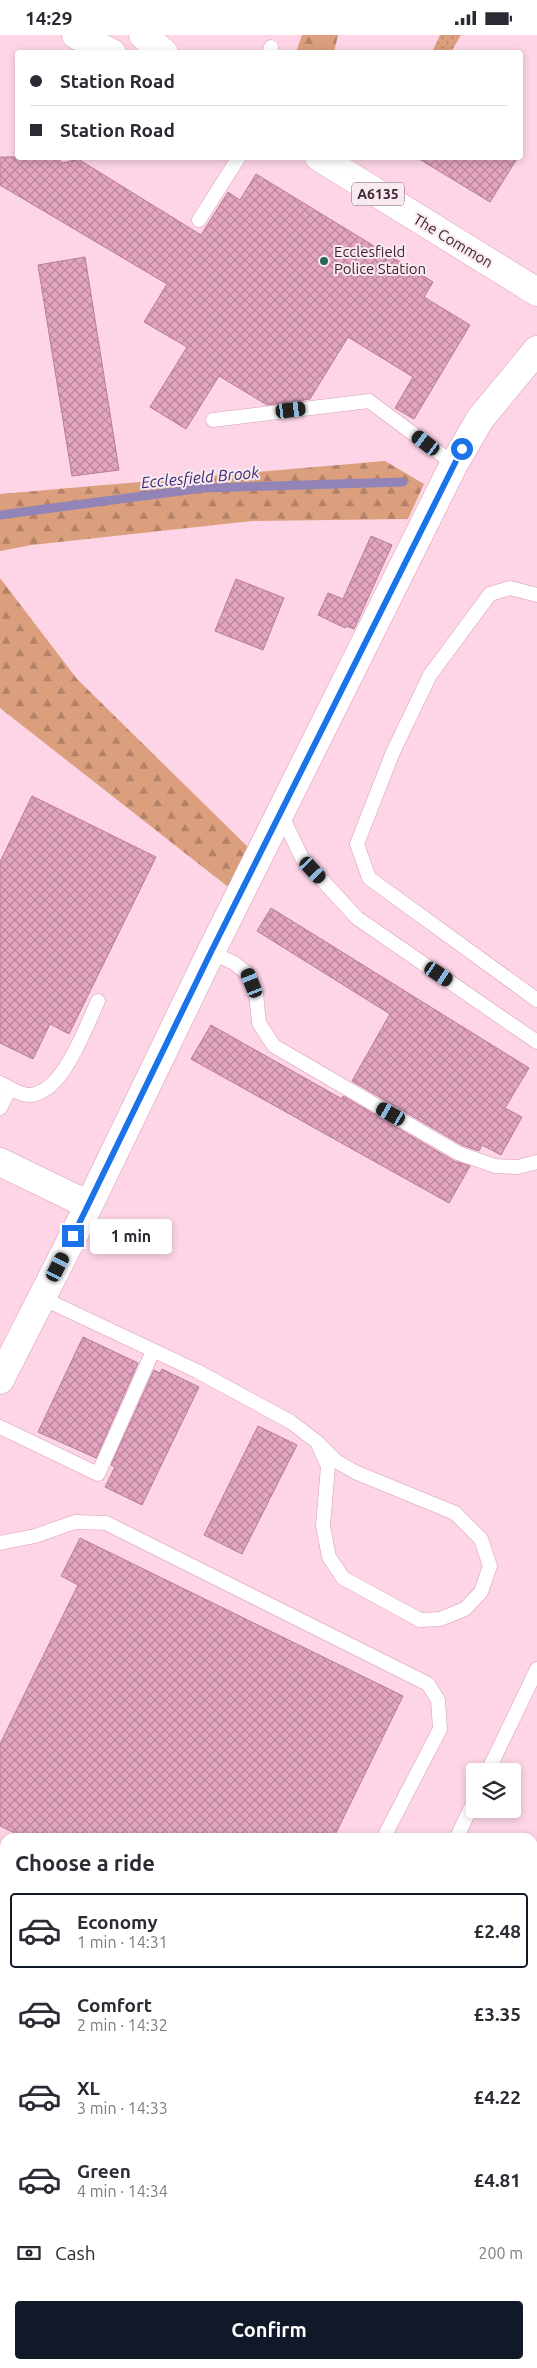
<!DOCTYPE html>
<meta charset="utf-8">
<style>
:root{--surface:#fff;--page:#f7f7f7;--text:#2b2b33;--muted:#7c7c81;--line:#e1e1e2;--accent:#111827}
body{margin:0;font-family:Ubuntu,sans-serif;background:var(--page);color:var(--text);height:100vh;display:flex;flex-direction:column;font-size:19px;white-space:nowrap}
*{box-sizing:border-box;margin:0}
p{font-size:16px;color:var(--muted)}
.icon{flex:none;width:28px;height:28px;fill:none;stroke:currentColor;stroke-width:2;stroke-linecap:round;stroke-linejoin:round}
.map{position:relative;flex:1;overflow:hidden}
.panel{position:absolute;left:0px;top:1798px;width:538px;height:536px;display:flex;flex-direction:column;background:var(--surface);border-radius:15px 15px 0 0;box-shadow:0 2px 8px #0003}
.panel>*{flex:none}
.guide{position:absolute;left:15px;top:15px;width:508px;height:110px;border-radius:5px;box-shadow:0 2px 8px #0003;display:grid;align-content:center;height:110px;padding:0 15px;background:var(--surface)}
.fabs{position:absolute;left:466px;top:1728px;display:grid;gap:10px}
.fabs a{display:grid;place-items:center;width:55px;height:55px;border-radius:5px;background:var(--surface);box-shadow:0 2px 8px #0003;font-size:25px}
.end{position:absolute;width:22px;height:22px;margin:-11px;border:6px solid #1a73e8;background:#fff;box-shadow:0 0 0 2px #fff}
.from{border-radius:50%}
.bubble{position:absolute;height:35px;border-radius:5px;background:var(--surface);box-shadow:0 2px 8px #0003;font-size:16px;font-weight:700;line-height:35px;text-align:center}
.car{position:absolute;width:15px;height:30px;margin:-15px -8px;border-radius:6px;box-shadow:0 0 4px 1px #0007;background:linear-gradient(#222 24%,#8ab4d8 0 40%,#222 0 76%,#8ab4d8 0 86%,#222 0)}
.guide b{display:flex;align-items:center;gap:18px;height:48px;font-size:19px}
.guide b+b{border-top:1px solid var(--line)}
.guide i{width:12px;height:12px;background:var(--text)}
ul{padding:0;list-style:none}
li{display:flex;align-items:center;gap:15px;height:75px;margin:0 10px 8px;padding:0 5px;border:2px solid transparent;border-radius:5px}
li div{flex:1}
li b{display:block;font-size:19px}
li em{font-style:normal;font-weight:700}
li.on{border-color:var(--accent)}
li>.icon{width:45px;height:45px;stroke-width:1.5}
h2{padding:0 15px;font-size:22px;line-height:60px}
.pay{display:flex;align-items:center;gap:12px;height:55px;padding:0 15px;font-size:19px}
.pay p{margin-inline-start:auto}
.action{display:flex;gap:10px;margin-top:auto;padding:10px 15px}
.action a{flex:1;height:58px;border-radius:5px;background:var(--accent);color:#fff;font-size:20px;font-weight:700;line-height:58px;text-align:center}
.status{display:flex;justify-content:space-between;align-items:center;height:35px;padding:0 25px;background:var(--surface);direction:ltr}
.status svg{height:14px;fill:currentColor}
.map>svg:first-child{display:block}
.green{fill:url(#green-dots)}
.forest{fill:url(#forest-firs)}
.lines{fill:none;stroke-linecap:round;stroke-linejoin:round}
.stream{stroke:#9384b7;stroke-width:9}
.building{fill:url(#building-cross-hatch);stroke:#b97d98}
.service-casing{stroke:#da9bb7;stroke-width:15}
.minor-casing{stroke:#da9bb7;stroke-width:29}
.primary-casing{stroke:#da9bb7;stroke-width:29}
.service{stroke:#fff;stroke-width:14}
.minor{stroke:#fff;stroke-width:28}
.primary{stroke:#fff;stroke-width:28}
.rail{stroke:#705360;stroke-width:4;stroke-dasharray:10 5;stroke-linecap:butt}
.route{stroke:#1a73e8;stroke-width:6}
.poi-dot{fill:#296855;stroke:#f8eaf0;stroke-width:2}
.labels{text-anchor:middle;stroke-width:4;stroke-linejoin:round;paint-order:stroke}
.shield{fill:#f8eaf0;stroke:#76606a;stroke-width:1}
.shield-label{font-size:14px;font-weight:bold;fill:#3e2531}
.street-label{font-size:15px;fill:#3e2531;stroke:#f8eaf0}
.poi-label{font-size:15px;fill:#3e2531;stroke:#f8eaf0;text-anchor:start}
.water-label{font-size:16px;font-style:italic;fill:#3c2774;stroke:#f8eaf0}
</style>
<div class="status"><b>14:29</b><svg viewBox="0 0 49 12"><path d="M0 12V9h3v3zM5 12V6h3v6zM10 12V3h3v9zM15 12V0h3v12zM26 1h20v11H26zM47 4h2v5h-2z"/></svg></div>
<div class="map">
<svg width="537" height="2333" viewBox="0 0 537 2333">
<defs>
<pattern id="green-dots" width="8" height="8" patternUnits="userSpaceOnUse" patternTransform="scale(1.25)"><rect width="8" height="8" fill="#db9f7d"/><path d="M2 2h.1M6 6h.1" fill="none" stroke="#b38167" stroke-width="1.8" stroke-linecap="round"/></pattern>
<pattern id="forest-firs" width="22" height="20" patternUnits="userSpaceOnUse" patternTransform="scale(1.25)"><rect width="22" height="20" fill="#db9f7d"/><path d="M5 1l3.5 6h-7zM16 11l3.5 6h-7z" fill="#b38167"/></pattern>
<pattern id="building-cross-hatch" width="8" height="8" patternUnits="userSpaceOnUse" patternTransform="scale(1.25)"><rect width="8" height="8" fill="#e4a5c1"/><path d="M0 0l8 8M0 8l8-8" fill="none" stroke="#ba869d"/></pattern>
</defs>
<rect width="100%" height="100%" fill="#fdd5e6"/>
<path class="green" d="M440,0h21l-10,17h-19z
M0,1827l5,2v121l-5,-5z
M0,2026l5,5v55l-5,-5z
M533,2114l4,3v216h-166l-3,-4h164z"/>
<path class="forest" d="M302,0h36l-4,17h-38z
M385,426l39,23 -16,35 -156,2 -220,24 -32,6v-57z
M0,543l77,101 177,174 -13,28 -14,5 -227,-178z"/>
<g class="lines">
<path class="stream" d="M0,480l203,-27 200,-6"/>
</g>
<path class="building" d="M0,122h53l10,6 15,-4 123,76 27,-43 12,8 16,-26 177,108 -9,15 46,28 -56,94 -19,-11 18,-31 -65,-40 -38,62 -43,6 -48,-29 -33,53 -36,-22 37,-60 -43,-25 23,-38 -167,-99z
M416,122h102l-28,45z
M85,222l34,213 -47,6 -34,-211z
M371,501l21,9 -38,84 -8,-3 -1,2 -27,-13 10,-22 15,6z
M236,544l48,19 -21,52 -48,-19z
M32,761l124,61 -87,177 -19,-10 -17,35 -33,-16v-181z
M271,873l258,160 -24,40 17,9 -21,38 -19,-10 -3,6 -17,-6 -110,-64 38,-67 -133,-83z
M211,990l131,74 1,-3 111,65 16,5 -21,37 -258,-144z
M83,1302l55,26 -42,95 -58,-26z
M162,1334l37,18 -57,118 -37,-18 10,-20 -4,-2 43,-95 6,3z
M258,1391l39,19 -55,109 -38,-19z
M80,1503l323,158 -69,141h-311l-23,-11v-82l78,-159 -17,-9z"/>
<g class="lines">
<g class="service-casing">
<path id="service" d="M269,18l2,-6
M199,185l40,-63
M213,385l156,-19 85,63
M537,560l-27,-7 -20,6 -60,81 -37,77 -36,92 12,34 168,122
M281,779l21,44 55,60 180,124
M211,917l23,11 14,11 8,19 3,30 15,23 184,107 37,13 23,1 19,-5
M0,1048c8,4 20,12 29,12 34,-1 56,-67 69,-94
M0,1073l10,-20
M42,1263l155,73 94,51 26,20 11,24 -5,60 6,31 14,21 77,42 20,-1 25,-10 16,-17 9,-26 -9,-27 -26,-26 -100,-41 -19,-11 -19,-19
M0,1392l98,47 55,-123
M0,1508l35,-7 40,-14 31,1 322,161 10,16 2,29 -56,108
M488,1736l49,-102
M457,1802l18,-38
M0,2164l5,2
M228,2329l4,4"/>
</g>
<g class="minor-casing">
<path id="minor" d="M0,1127l89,43
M0,1345l89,-175 122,-253 243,-488 26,-45 57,-69"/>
</g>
<g class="primary-casing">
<path id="primary" d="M76,0l36,18
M143,0l21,18
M319,122l218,135"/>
</g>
<use href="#service" class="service"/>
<use href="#minor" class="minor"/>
<use href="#primary" class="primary"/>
<path class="rail" d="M0,1985l5,5
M0,2009l5,5
M299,2329l4,4
M322,2329l3,4"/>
</g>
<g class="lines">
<path class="route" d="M73,1201l138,-284 251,-503"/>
</g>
<circle class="poi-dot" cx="324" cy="226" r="5"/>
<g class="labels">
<rect class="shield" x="352" y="147.5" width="52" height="23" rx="4"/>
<g class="shield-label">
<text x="378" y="164">A6135</text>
</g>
<g class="street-label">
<text transform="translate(453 206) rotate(31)" y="5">The Common</text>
</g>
<g class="poi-label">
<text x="334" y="222">Ecclesfield<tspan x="334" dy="17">Police Station</tspan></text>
</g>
<g class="water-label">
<text transform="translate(200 442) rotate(-5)" y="6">Ecclesfield Brook</text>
</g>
</g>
</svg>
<div class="fabs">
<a><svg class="icon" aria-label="layers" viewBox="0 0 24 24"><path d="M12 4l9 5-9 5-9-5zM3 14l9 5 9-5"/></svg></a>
</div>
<i class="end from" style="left:462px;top:414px"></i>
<i class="end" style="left:73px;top:1201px"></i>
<div class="bubble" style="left:90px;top:1184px;width:82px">1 min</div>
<i class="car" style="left:291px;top:375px;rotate:83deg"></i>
<i class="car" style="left:426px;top:408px;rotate:307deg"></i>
<i class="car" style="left:313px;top:835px;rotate:137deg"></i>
<i class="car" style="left:439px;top:939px;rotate:124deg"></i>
<i class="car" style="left:252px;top:948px;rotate:338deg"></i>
<i class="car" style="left:391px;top:1079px;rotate:300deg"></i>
<i class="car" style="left:58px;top:1232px;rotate:27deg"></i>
<div class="guide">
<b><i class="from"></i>Station Road</b>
<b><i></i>Station Road</b>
</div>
<section class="panel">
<h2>Choose a ride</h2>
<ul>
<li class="on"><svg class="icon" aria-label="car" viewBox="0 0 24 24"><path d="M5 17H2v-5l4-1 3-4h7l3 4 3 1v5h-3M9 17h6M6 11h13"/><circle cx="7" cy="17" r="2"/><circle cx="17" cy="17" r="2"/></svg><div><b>Economy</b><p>1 min · 14:31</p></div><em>£2.48</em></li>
<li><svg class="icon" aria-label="car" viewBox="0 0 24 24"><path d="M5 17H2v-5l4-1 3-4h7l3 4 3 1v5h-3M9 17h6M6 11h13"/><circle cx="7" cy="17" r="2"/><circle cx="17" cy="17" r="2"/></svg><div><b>Comfort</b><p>2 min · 14:32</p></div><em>£3.35</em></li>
<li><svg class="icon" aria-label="car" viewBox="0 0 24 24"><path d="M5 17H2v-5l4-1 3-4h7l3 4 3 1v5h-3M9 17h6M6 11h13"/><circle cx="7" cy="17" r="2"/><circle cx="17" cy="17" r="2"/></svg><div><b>XL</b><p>3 min · 14:33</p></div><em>£4.22</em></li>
<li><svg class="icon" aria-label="car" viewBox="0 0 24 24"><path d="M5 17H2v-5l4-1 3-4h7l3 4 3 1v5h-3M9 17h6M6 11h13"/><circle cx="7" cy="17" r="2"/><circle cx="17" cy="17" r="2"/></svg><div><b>Green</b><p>4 min · 14:34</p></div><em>£4.81</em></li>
</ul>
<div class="pay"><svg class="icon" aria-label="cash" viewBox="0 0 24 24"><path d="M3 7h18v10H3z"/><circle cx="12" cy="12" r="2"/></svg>Cash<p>200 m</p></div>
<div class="action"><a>Confirm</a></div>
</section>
</div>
